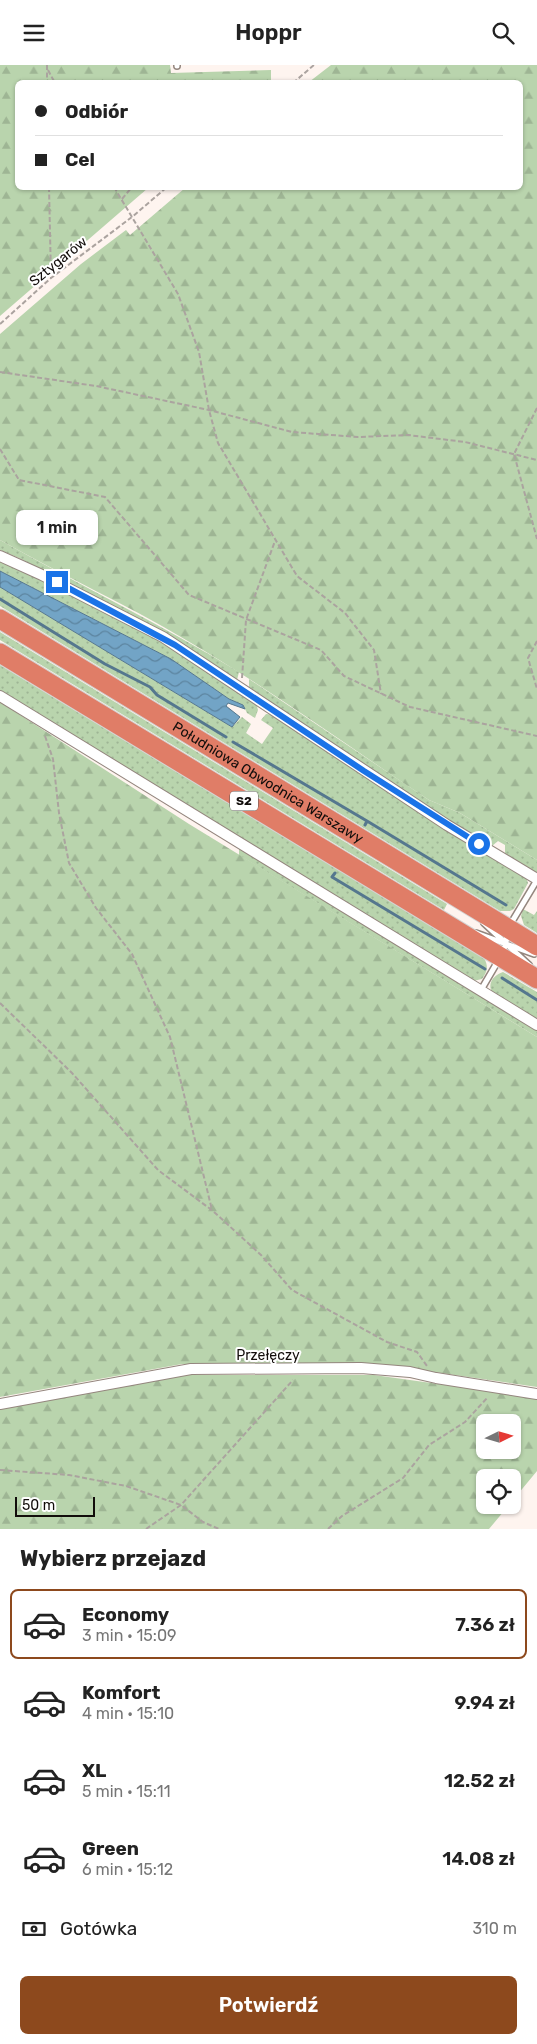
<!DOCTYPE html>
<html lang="pl">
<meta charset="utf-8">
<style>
:root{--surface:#fff;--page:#f2f2f2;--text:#222;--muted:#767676;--line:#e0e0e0;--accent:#8d491d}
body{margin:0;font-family:Rubik,sans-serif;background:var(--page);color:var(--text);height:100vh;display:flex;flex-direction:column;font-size:19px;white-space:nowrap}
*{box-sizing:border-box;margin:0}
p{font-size:16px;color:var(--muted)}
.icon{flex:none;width:28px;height:28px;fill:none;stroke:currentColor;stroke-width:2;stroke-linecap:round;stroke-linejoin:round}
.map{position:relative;height:1464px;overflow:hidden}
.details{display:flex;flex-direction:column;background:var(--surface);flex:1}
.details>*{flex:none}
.top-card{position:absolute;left:15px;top:15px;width:508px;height:110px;border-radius:8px;box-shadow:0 1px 4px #0004;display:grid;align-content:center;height:110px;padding:0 20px;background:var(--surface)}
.needle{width:32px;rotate:85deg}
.fabs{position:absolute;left:476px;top:1349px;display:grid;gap:10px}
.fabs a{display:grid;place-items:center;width:45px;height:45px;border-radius:8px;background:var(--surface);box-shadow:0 1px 4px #0004;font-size:25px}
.scale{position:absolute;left:15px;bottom:12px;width:80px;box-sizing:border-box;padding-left:5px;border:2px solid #120d0b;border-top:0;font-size:14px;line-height:18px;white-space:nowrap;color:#120d0b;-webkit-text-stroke:4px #fff;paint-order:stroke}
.end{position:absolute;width:22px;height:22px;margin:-11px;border:6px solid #1a73e8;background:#fff;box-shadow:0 0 0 2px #fff}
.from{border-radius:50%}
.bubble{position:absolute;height:35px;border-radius:8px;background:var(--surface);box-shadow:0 1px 4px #0004;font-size:16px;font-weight:600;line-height:35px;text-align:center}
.top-card b{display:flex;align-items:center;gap:18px;height:48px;font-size:19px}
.top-card b+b{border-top:1px solid var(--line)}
.top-card i{width:12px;height:12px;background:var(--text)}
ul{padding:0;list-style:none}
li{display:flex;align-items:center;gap:15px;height:70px;margin:0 10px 8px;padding:0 10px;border:2px solid transparent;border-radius:8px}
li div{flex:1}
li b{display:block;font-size:19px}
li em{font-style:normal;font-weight:600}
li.active{border-color:var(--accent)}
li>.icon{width:45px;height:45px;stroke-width:1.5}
h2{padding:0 20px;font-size:22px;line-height:60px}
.pay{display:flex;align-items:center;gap:12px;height:55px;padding:0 20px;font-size:19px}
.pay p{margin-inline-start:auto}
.button{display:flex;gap:10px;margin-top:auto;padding:10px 20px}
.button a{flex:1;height:58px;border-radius:8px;background:var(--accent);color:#fff;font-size:20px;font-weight:600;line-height:58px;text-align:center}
header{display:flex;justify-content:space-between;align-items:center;height:65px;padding:0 20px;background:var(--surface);font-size:22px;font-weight:600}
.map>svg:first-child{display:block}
.grass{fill:url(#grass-dots)}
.forest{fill:url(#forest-firs);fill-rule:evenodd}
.water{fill:url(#water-waves);stroke:#55778e}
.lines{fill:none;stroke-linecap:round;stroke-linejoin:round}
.stream{stroke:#55778e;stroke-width:3}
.lane-casing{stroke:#94867e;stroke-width:8}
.street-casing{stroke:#94867e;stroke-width:12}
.highway-casing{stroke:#d4d3d3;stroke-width:21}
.path{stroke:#aba39f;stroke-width:2;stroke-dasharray:5 2.5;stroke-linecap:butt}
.lane{stroke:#fff;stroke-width:5}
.street{stroke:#fff;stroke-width:10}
.highway{stroke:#e07d67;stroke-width:19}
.route{stroke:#1a73e8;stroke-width:6}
.labels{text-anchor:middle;stroke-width:4;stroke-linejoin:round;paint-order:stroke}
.shield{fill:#fff;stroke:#595654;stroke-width:1}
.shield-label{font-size:12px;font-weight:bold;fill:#120d0b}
.street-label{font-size:14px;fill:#120d0b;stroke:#fff}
</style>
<header><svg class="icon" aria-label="menu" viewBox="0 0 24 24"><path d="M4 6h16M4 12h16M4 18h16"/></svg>Hoppr<svg class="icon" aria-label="search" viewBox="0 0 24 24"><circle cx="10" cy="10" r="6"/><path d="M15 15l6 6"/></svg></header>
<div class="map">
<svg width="537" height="1464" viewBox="0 0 537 1464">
<defs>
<pattern id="grass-dots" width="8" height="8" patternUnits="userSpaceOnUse" patternTransform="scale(1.25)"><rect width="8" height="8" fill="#b9d4ad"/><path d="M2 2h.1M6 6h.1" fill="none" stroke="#9eb594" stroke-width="1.8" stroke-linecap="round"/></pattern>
<pattern id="forest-firs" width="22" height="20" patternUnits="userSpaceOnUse" patternTransform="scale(1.25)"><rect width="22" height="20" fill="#b9d4ad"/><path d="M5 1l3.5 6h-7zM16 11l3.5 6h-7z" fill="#9eb594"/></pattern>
<pattern id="water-waves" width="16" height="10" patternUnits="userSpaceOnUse" patternTransform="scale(1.25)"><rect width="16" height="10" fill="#72a4c6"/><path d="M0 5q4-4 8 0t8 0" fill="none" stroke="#5c849f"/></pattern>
</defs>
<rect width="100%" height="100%" fill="#fef4ef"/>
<path class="grass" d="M0,475c79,45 161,84 239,132l-2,8 -62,-41 -156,-81 -19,-8z
M0,494l174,88 82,56 2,7 -3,8 -8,-5 -4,-8 -14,-6 -58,-40 -171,-88z
M0,522l232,140 10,-10 9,7 -5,9 16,11 11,-16 -12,-8 5,-6 10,1 250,162 2,6 -14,26 -4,2h-10l-500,-305z
M0,567l447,272 -3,6 -444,-270z
M0,600l484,293c5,9 3,14 -2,21l-9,2 -473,-290z
M249,614l180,121 31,13 77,47v13l-32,-19v-9l-7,-4 -6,5 -68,-40 -175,-119z
M239,782l298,183v7l-298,-182z
M523,844l11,6 3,-4v22l-13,-8 -3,-9z
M503,907l34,20v28l-45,-28c-5,-9 2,-17 11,-20z"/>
<path class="forest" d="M0,0h170l1,8 100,-3v12l-253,1v104l130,1 -148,128z
M331,0h206v795l-77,-47 -31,-13c-80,-53 -159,-111 -243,-160 -60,-36 -125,-65 -186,-100v-206l81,-70 45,-34 4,5 55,-47 335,-1v-104l-211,-1z
M0,637l189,122 348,213v350l-158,-23h-197l-182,33z
M181,1310h193l158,22 5,2v72l-24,29 -1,-23h-27v28h24l-20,24h-489v-121zM485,1358h27v27h-27z"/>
<path class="water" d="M0,506l171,88 58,40 14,6 2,4 -17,-6 -2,3 14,11 -8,10 -232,-140z"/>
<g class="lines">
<path class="stream" d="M0,534l105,65 45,23 7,8 69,42
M233,677l134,79 -2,4
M367,756l139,84
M335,808l-3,4 153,92
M502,913l35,22"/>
<g class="lane-casing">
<path id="lane" d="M177,0v1
M484,858l45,42
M510,860l27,-45
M476,868l58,21
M502,888l4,-9 1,-11
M481,925l17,-29"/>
</g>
<g class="street-casing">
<path id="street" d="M0,491l42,19 121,62 284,188 90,54
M0,631l537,329
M0,1339l191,-35 170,-1 49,4 26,6 101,16"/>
</g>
<g class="highway-casing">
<g id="highway">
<path id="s1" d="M0,554l537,327"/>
<path d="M0,588l537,326"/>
</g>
</g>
<path class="path" d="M47,0v18
M48,5l7,13
M293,18l21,-18
M49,122l2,91
M114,122l64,107 21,58 10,58 9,33 79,133 48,37 29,37 7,44
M122,134l10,-12
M0,259l51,-46 81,-61 35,-30
M0,307l96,14 113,24 83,22 66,5 50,-2 57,7 72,18
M537,343l-23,46 23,85
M0,384l19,31 86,17 84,98 132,55 23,26 66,31 127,29
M537,576l-9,17 9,31
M242,613l4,-58 29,-79
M45,671l8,23 6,54 10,50 27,45 36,46 38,83 42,173
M0,938l72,70 86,97 55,41 48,44 31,35 95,52 30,10 10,14
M0,1405l69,5 57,11 55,19 22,17 16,7
M146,1464l35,-24 112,-125
M328,1464l14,-13 61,-38 26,-33 36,-23 23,-25"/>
<use href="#lane" class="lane"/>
<use href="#street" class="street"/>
<use href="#highway" class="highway"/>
</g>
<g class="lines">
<path class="route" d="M57,517l118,63 189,126 115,73"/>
</g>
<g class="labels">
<rect class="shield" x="230" y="726.5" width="28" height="19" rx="4"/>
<g class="shield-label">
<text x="244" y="740">S2</text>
</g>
<g class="street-label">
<text transform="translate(58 196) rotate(-39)" y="5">Sztygarów</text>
<text dy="5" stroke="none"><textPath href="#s1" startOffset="314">Południowa Obwodnica Warszawy</textPath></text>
<text x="268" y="1295">Przełęczy</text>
</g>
</g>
</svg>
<div class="fabs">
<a><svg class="needle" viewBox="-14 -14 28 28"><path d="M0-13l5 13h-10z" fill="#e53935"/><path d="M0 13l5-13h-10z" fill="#767676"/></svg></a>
<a><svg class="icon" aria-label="locate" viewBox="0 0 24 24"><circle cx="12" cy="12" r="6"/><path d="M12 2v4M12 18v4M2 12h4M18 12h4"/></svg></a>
</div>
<div class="scale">50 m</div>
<i class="end from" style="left:479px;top:779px"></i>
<i class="end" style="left:57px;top:517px"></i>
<div class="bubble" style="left:16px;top:445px;width:82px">1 min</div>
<div class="top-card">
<b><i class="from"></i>Odbiór</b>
<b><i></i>Cel</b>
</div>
</div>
<section class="details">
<h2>Wybierz przejazd</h2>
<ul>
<li class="active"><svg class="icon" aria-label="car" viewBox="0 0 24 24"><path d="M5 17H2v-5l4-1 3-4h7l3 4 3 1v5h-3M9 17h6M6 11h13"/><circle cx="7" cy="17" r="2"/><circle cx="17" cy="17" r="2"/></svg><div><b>Economy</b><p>3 min · 15:09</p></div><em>7.36 zł</em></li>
<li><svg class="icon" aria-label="car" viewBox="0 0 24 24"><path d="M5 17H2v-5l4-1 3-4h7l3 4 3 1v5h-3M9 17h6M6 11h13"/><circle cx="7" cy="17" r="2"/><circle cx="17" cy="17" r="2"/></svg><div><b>Komfort</b><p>4 min · 15:10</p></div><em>9.94 zł</em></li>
<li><svg class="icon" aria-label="car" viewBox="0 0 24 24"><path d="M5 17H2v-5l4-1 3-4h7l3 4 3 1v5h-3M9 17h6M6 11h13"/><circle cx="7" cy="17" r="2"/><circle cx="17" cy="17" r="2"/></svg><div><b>XL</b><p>5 min · 15:11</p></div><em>12.52 zł</em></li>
<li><svg class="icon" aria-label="car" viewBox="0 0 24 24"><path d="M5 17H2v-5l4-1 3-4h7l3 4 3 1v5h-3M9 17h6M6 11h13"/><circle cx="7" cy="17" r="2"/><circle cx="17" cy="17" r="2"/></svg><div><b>Green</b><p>6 min · 15:12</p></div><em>14.08 zł</em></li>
</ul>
<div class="pay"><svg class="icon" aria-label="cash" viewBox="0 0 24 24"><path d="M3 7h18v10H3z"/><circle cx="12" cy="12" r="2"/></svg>Gotówka<p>310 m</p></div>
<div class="button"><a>Potwierdź</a></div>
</section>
